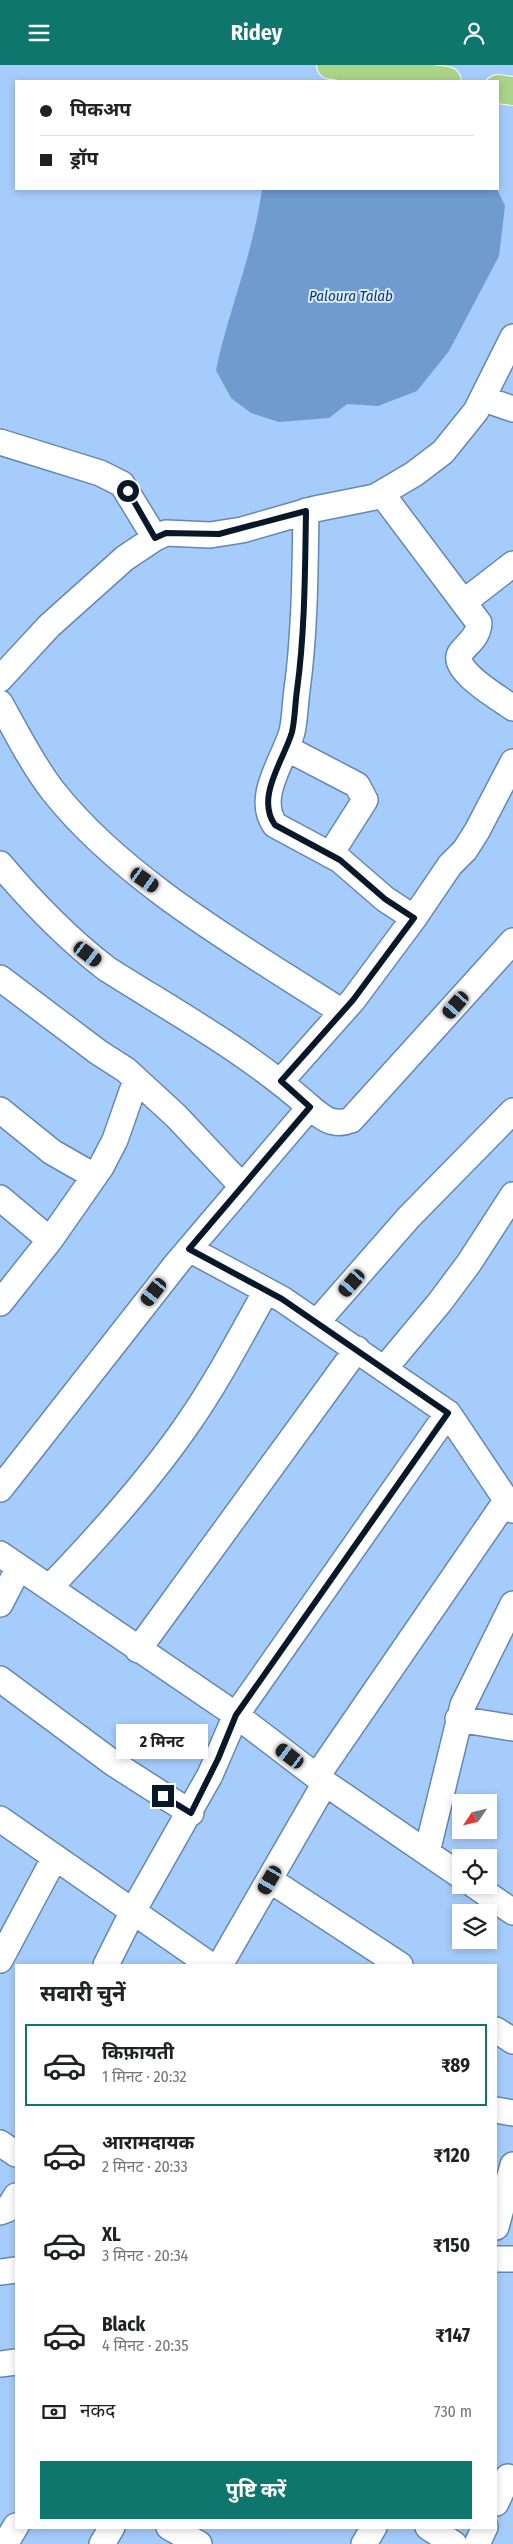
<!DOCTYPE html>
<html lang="hi">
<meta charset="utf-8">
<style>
:root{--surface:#fff;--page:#f2f2f2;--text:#202124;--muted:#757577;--line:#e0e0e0;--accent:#0f766e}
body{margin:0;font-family:"Fira Sans Condensed","Noto Sans Devanagari",sans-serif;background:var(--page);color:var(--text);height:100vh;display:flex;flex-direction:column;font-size:19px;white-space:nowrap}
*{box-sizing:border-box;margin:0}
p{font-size:16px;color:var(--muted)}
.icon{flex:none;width:28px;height:28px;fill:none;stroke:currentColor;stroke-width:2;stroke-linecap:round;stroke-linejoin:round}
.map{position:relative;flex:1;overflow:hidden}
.panel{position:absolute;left:15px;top:1899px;width:482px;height:565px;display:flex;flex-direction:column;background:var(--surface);border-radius:0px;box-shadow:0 2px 8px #0003}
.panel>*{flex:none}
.banner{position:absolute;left:15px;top:15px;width:484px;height:110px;border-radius:0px;box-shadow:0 2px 8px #0003;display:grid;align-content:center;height:110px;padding:0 25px;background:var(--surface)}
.needle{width:32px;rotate:235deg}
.controls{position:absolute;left:452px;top:1729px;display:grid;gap:10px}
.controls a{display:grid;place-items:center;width:45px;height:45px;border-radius:0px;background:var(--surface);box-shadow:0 2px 8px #0003;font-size:25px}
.end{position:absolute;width:22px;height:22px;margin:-11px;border:6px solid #091829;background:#fff;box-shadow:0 0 0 2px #fff}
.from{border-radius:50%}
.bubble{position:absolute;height:35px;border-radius:0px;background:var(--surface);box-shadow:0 2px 8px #0003;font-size:16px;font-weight:700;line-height:35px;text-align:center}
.car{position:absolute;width:15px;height:30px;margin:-15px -8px;border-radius:6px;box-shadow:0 0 4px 1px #0007;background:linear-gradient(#222 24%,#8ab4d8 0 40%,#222 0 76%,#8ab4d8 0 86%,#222 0)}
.banner b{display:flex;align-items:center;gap:18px;height:48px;font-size:19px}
.banner b+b{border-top:1px solid var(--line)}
.banner i{width:12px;height:12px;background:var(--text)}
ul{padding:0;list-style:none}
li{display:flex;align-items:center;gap:15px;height:82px;margin:0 10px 8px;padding:0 15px;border:2px solid transparent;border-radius:0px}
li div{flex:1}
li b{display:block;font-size:19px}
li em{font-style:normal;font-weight:700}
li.current{border-color:var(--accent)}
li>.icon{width:45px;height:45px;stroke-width:1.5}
h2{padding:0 25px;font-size:22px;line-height:60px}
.pay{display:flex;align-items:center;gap:12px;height:55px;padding:0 25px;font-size:19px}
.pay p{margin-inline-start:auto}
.primary-button{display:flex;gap:10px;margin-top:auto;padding:10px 25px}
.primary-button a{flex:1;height:58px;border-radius:0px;background:var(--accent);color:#fff;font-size:20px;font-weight:700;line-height:58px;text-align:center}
header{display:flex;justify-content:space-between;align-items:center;height:65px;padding:0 25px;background:var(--accent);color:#fff;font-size:22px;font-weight:700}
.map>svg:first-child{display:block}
.water{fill:#6f9bcf}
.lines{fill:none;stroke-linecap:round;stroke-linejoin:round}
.minor-casing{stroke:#6388b3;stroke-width:28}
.major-casing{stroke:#fff;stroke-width:30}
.minor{stroke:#fff;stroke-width:25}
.major{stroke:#acd488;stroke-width:28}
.route{stroke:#091829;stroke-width:6}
.labels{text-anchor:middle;stroke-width:4;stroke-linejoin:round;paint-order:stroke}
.water-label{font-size:15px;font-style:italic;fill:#0a3a6a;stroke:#dbebfe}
</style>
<header><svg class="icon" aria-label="menu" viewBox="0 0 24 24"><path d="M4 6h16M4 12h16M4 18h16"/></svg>Ridey<svg class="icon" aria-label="person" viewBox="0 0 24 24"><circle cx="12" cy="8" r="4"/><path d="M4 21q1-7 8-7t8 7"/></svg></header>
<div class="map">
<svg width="513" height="2479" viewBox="0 0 513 2479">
<rect width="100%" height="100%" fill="#a5ccfb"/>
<path class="water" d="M262,124h235l8,17 -6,50 -50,95 -32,40 -39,15 -31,-2 -18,14 -50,4 -28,-9 -20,-15 -15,-28c13,-61 38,-119 46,-181z"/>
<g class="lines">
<g class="minor-casing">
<path id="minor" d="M484,334l29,10
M0,377l100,31 22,11 33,54
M382,429l97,129c-1,14 -10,19 -18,29 -13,17 40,47 52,56
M306,446c-1,60 -1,120 -9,179 -2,14 -2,29 -5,42 -8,28 -37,65 -17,93l65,35 45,39 29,19
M464,537l49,-38
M0,614l49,-53 76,-68 30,-20 11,-5 44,2 32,-5 73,-21 60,-12 39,-23 29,-22 33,-41 37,-74
M0,638c17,30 32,61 53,88 72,91 192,158 289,221
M286,683l71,37 8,15 -35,55
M0,799c32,38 68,75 107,105 68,43 137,81 197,133 15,13 27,26 47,18l162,-179
M0,913l98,74 28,18 50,46 65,69
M281,1016l72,-81 61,-82 36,-53 15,-15 12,-19 36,-69
M0,1045l52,42 42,24
M0,1133l50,42
M189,1184l93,50 166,114 65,97
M0,1238l50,-63 51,-73 14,-27 21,-60
M317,1257l92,-105 104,-106
M385,1303l55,-66 29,-39 44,-68
M0,1424l178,-227 132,-155
M0,1489l236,161 89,68 136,93
M50,1522c49,-51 97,-104 137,-162 30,-43 54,-89 79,-134
M0,1539l19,-37
M138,1585l219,-301
M0,1614l113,84 78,50
M458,1654l55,9
M317,1711l189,-275
M0,1754l210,146
M427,1787l36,-147 50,-101
M270,1815l130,85
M474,1820l39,27
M0,1895l55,-103
M106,1900l27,-54 77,-136 26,-60 212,-302
M220,1900l105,-182
M496,1965l17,11
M496,2045l17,3
M0,2078l16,11
M0,2147l8,-3 8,-13
M496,2162l17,-62
M496,2194h17
M0,2207l16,-2
M0,2299l16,-2
M496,2438l12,-26
M169,2462l30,17
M428,2462l26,17
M5,2479l11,-18
M102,2479l10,-17
M364,2479l10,-17
M477,2479l8,-17"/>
</g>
<g class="major-casing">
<path id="major" d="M331,0l116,16
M498,24l15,2"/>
</g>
<use href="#minor" class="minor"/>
<use href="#major" class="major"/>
</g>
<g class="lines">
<path class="route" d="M128,426l27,47 11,-5 53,1 87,-23c-1,60 -1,120 -9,179 -2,14 -2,29 -5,42 -8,28 -37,65 -17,93l65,35 45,39 29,19 -61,82 -72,81 29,26 -121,142 93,50 166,114 -212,302 -18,44 -27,54 -28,-17"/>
</g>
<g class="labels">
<g class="water-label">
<text x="351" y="236">Paloura Talab</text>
</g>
</g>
</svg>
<div class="controls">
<a><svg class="needle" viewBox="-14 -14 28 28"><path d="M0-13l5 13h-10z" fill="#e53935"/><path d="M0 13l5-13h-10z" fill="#757577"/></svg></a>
<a><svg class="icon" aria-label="locate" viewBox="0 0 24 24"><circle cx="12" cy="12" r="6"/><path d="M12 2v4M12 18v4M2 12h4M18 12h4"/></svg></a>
<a><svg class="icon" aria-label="layers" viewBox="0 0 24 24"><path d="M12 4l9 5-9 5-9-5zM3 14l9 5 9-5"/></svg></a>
</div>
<i class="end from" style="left:128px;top:426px"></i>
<i class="end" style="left:163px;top:1731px"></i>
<div class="bubble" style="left:116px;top:1659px;width:92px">2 मिनट</div>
<i class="car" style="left:145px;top:815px;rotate:125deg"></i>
<i class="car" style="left:88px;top:889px;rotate:127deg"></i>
<i class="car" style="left:456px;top:940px;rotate:221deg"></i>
<i class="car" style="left:352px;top:1218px;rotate:221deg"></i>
<i class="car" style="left:154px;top:1227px;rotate:218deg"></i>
<i class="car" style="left:290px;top:1691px;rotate:307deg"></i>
<i class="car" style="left:270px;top:1815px;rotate:210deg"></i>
<div class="banner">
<b><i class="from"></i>पिकअप</b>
<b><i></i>ड्रॉप</b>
</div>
<section class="panel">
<h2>सवारी चुनें</h2>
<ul>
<li class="current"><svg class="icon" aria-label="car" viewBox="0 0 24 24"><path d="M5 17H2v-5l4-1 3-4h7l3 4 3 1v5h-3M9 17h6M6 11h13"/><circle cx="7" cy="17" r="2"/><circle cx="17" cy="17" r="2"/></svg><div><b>किफ़ायती</b><p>1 मिनट · 20:32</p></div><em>₹89</em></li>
<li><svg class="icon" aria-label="car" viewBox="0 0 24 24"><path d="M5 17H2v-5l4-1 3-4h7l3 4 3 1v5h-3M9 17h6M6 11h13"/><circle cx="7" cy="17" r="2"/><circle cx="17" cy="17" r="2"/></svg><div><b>आरामदायक</b><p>2 मिनट · 20:33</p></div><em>₹120</em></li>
<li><svg class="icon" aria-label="car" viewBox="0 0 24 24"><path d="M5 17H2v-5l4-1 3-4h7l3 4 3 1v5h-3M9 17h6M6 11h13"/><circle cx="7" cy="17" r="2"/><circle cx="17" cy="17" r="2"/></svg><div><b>XL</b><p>3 मिनट · 20:34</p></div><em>₹150</em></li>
<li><svg class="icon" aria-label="car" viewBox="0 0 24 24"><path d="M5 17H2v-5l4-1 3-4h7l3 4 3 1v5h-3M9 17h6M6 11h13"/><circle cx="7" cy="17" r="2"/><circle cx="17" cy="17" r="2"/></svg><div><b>Black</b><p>4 मिनट · 20:35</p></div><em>₹147</em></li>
</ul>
<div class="pay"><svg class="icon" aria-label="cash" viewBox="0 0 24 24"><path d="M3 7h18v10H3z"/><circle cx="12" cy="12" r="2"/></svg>नकद<p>730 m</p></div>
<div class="primary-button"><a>पुष्टि करें</a></div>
</section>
</div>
